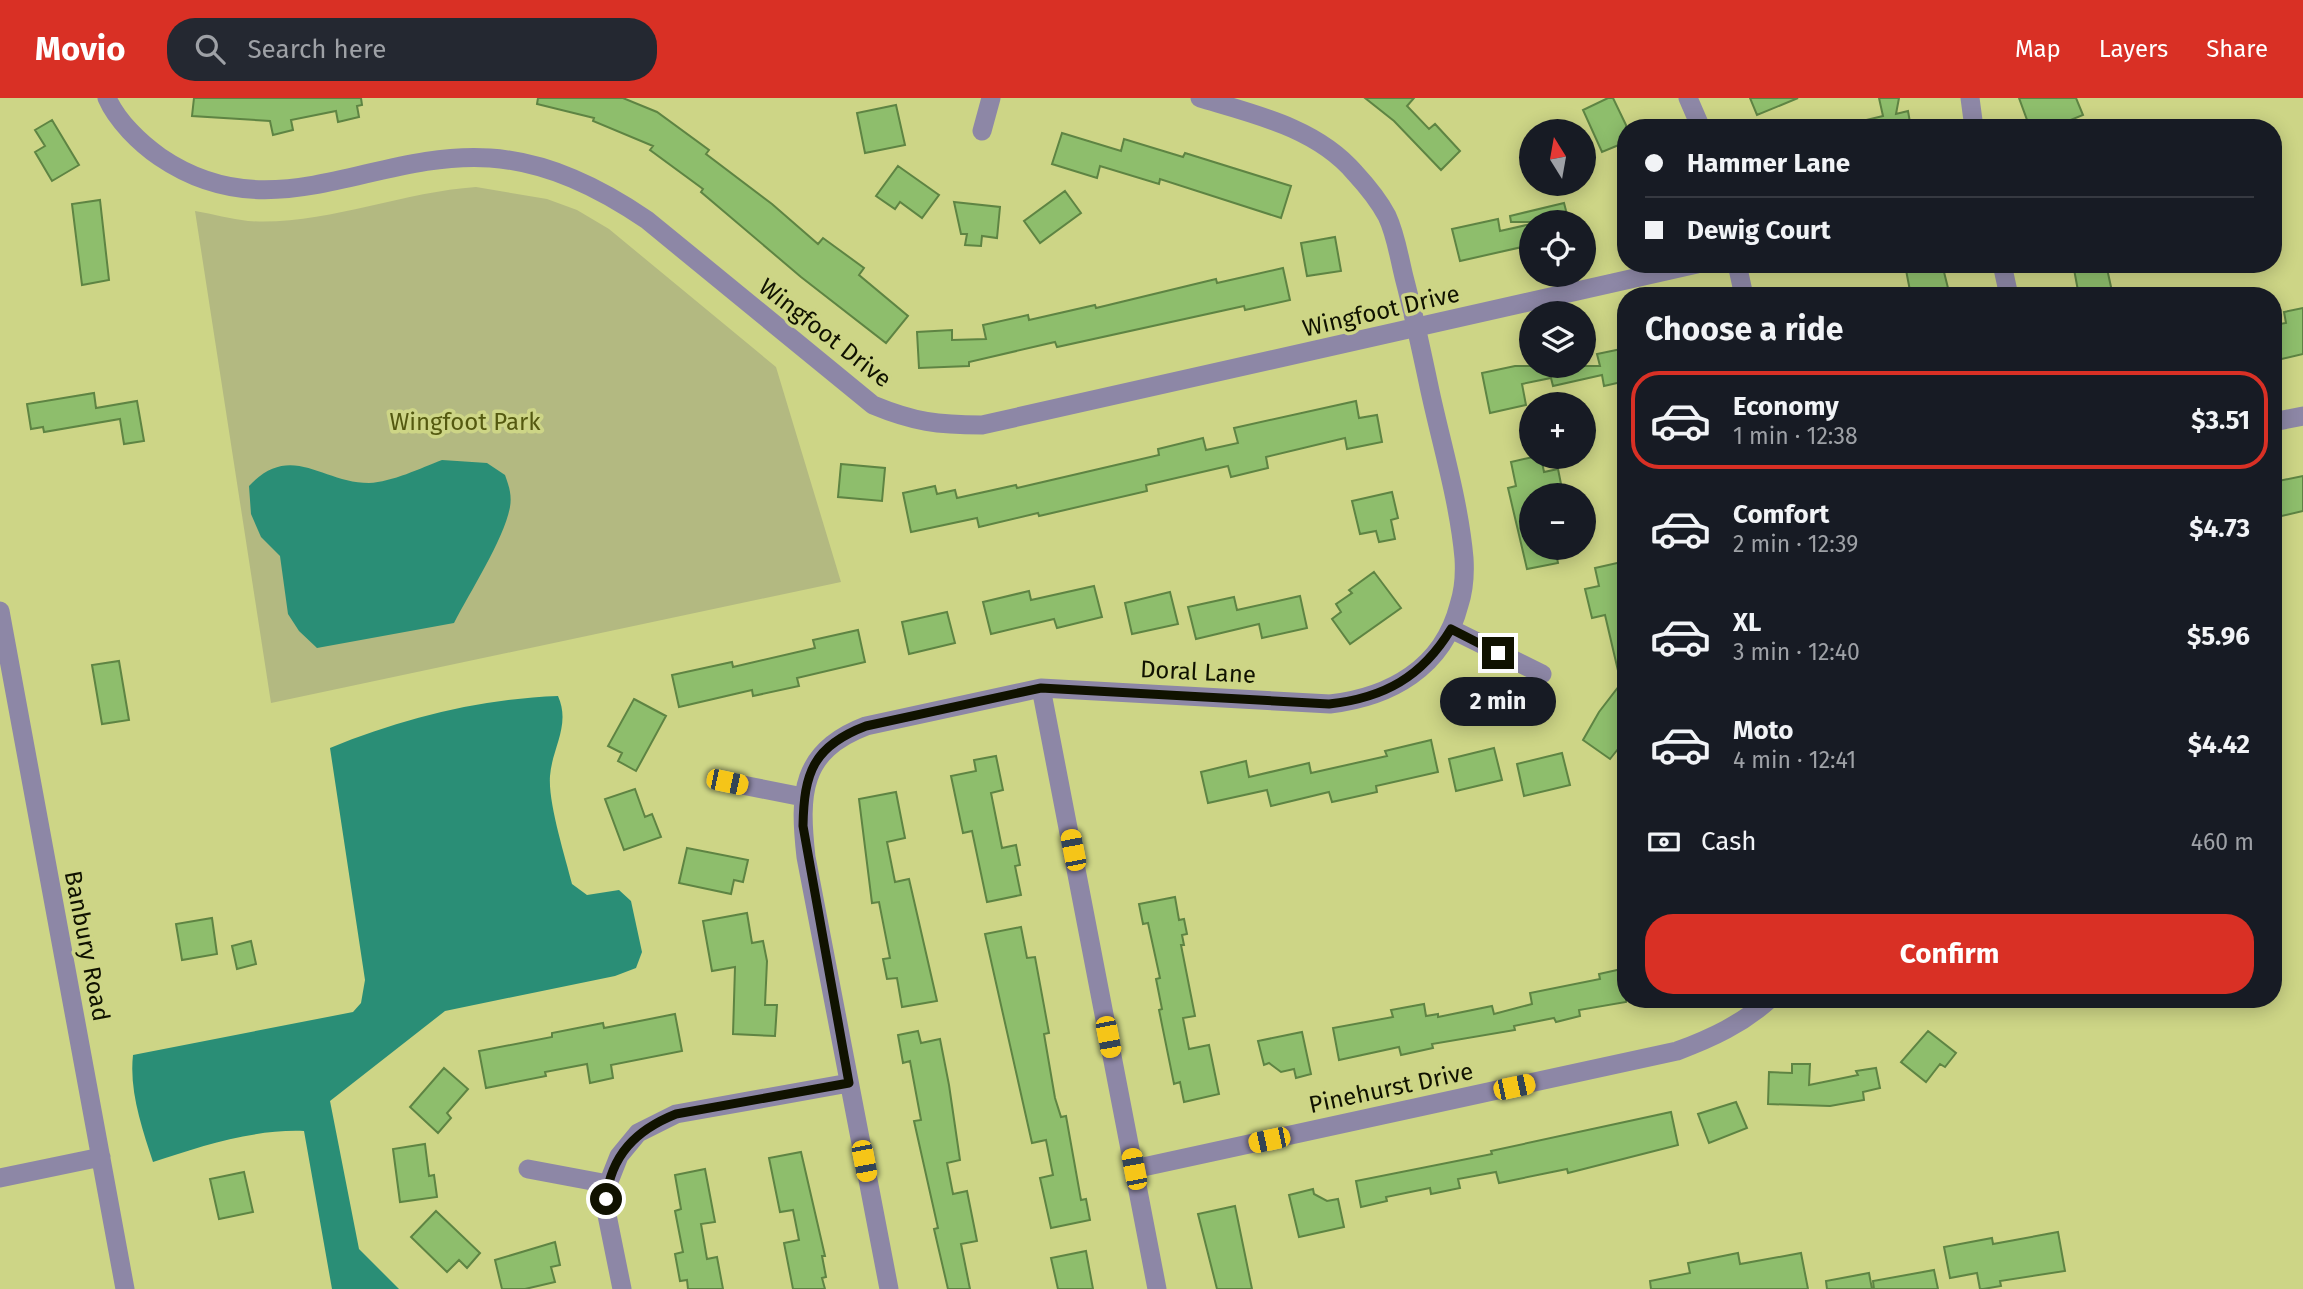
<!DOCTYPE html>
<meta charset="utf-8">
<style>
:root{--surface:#171b24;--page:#242831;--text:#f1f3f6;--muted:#9ea1a6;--line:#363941;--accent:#d93025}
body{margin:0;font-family:"Fira Sans",sans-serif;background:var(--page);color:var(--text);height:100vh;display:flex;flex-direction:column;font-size:26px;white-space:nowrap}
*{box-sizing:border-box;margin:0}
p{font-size:23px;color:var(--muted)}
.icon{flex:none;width:38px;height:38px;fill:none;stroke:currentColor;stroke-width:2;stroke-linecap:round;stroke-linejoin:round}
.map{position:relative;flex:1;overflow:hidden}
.panel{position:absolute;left:1617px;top:189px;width:665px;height:721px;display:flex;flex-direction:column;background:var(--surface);border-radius:28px;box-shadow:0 4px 18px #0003}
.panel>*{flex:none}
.top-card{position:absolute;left:1617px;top:21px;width:665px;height:154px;border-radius:28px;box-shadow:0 4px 18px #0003;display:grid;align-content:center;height:154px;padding:0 28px;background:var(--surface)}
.needle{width:46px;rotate:349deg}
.controls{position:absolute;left:1519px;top:21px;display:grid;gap:14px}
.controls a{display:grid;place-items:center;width:77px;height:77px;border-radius:50%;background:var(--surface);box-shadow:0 4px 18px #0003;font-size:35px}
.end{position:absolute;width:32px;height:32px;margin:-16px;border:9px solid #101200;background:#fff;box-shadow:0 0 0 4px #fff}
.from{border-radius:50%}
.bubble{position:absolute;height:49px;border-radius:24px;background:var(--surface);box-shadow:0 4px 18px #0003;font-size:23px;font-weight:700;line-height:49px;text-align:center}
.car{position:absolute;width:21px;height:42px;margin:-21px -10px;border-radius:9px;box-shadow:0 0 5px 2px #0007;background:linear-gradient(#f5c518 24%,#345 0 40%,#f5c518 0 76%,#345 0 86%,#f5c518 0)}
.top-card b{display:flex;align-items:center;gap:24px;height:66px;font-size:26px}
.top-card b+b{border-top:2px solid var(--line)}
.top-card i{width:18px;height:18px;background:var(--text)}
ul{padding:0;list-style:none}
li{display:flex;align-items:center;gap:21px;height:98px;margin:0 14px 10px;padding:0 14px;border:4px solid transparent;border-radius:28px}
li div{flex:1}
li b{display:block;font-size:26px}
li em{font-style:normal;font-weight:700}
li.active{border-color:var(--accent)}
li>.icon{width:63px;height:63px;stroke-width:1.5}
h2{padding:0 28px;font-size:32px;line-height:84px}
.pay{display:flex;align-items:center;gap:18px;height:77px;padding:0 28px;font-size:26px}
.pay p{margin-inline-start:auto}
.action{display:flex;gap:14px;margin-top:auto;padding:14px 28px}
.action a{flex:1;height:80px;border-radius:28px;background:var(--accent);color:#fff;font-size:28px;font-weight:700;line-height:80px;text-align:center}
header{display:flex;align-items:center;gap:42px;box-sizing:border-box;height:98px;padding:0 35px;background:var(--accent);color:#fff}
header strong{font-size:33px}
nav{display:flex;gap:38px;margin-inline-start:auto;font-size:24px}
.search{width:490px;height:63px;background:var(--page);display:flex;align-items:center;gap:18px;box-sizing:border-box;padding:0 24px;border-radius:28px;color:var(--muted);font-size:26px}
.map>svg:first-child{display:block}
.green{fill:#b3b981}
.water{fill:#2a8e76}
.building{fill:#8ebe6c;stroke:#5e8443;stroke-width:2}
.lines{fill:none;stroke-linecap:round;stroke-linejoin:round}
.minor{stroke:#8d87a6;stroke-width:19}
.route{stroke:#101200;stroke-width:9}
.labels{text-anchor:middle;stroke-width:7;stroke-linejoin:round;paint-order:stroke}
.street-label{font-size:24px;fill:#101200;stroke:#cdd586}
.park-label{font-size:24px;fill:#545910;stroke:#cdd586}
</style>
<header>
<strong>Movio</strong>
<div class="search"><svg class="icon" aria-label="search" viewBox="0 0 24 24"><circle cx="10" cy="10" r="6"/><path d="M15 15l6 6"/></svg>Search here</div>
<nav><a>Map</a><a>Layers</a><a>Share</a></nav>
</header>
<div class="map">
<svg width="2303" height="1191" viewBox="0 0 2303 1191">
<rect width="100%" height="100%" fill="#cdd586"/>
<path class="green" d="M476,89l71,12 30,11 32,19 167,138 65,215 -570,121 -76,-492c18,3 36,8 53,10 75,5 153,-29 228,-34z"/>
<path class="water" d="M442,362l45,3 18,12c4,11 7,20 5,32 -6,32 -40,85 -56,116l-137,25 -18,-17 -11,-17 -8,-58 -19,-19 -10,-23 -2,-28c42,-45 73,-3 120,-3 23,-1 52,-15 73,-23z
M558,598c13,29 -6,52 -8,80 -2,27 15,80 22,108l15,11 32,-5 12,11 11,51 -6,16 -21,8 -170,35 -115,90 29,148 40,40h-67l-28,-158c-50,-2 -103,15 -151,31 -11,-34 -24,-71 -20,-107l220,-43 8,-9 4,-23 -35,-232c73,-30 150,-49 228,-52z"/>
<path class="building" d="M194,0h167l1,7 -5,1 2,11 -21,5 -2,-11 -45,9 2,10 -20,5 -3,-14 -78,-5z
M538,0h85l34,14 52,38 -3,4 66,50 46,40 5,-6 41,30 -5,7 49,41 -22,27 -85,-66 -100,-85 2,-3 -53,-39 3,-4 -60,-25 1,-3 -57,-14z
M1365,0h49l-7,8 22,23 6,-5 25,27 -19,19 -47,-49z
M1608,0h5l13,27v17l-24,10 -19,-42z
M1750,0h48l-41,17z
M1879,0h20l-3,16 12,-3 3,17h-48l-1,-7 21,-5z
M2019,0h57l7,17 -32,13h-21z
M896,7l9,40 -40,8 -8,-40z
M52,22l27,45 -27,16 -17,-29 10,-6 -10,-16z
M1062,35l59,18 3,-12 59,18 2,-4 106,33 -10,32 -121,-39 -1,5 -59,-18 -3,12 -45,-14z
M898,68l41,29 -17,23 -22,-16 -5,7 -19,-13z
M1065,93l16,22 -41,30 -16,-22z
M100,102l9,80 -27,5 -10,-81z
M954,104l46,5 -3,31 -15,-2 -1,10 -16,-1 2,-11h-6z
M1564,105l5,19h-58l-1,-6z
M1498,121l2,12 31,-7v21l-71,16 -8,-32z
M1335,139l6,34 -34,5 -6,-33z
M1942,166l8,32h-39l-5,-26z
M2073,166h33l7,32h-34z
M1283,170l7,32 -45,10 -1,-4 -187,41 -2,-5 -86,20v4l-50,2 -2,-36 35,-2v10l34,-1 -3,-14 45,-10 1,5 66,-15 1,3 120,-29 1,4z
M2303,210v46l-30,7v-36l13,-2 -2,-11z
M1626,250v33l-22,5 -2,-11 -49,11 -2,-8 -29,6 4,21 -36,8 -8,-40 33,-7h85l-3,-12z
M94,295l2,15 41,-7 7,40 -20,3 -4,-25 -76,13 -1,-5 -12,2 -4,-25z
M1356,303l3,17 18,-3 5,27 -35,7 -2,-11 -79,19 2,11 -37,9 -3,-11 -82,19 1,6 -108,25 -1,-3 -59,14 -2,-9 -66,14 -8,-39 32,-7 2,8 18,-4 2,8 59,-13 1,3 142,-33 -1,-6 45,-11 3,12 32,-7 -4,-15z
M1533,359h8l3,15 14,-3 3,15 -15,3 2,8h-17v53h24l3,15 -31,6 -19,-81 8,-2 -5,-24z
M841,366l44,4 -3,33 -44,-4z
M2303,378v35l-30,7v-36z
M1392,394l6,26 -7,2 4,19 -16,3 -3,-11 -16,3 -8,-33z
M1626,463v113l-7,1 -14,-60 -13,3 -7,-29 14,-3 -4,-18z
M1374,474l27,36 -51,36 -18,-25 9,-7 -5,-8 16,-11 -3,-3z
M1094,488l8,31 -45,11 -3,-9 -63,15 -8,-32 46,-11 2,9z
M1170,494l8,32 -46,10 -7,-31z
M1300,498l7,32 -45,10 -3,-14 -63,15 -8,-32 46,-10 3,13z
M947,514l8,31 -46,11 -7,-32z
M858,532l7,32 -68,16 2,8 -46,10 -1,-6 -73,17 -7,-32 60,-13 1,5 82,-19 -2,-8z
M119,563l10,59 -27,4 -10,-59z
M1626,579v62l-16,20 -27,-19 16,-28z
M634,601l32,17 -30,55 -18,-10 4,-8 -14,-7z
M1431,642l7,32 -62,14 1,6 -45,10 -3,-10 -58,14 -4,-16 -59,13 -7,-31 45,-11 3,16 60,-14 2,10 76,-17 -2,-5z
M1494,650l8,32 -46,11 -7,-32z
M1562,655l8,32 -46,11 -7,-32z
M996,658l7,34 -12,3 11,55 14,-3 4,20 -5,1 6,29 -34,7 -15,-71 -9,2 -12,-57 25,-5 -2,-11z
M635,691l10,28 7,-3 9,23 -37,13 -19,-51z
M896,694l9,46 -18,4 8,40 14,-3 28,122 -35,6 -5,-29 -10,1 -4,-20 7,-1 -11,-56 -7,1 -13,-104z
M687,750l61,12 -5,22 -9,-2 -3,14 -52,-11z
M1175,799l4,23 5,-1 3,15 -5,1 2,10h-3l14,71 -12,2 6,31 20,-4 10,49 -35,8 -4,-20 -6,2 -15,-74 3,-1 -6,-30 4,-1 -12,-55 -5,1 -4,-20z
M747,815l5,30 11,-2 4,20 -2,44h12l-2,31 -42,-2 2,-67 -23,4 -9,-50z
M212,820l5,36 -35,6 -6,-36z
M1021,829l6,31 8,-1 14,76 -5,1 11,64 6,19 5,-1 15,84 5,-1 4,21 -39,8 -11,-50 13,-3 -7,-35 -14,3 -47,-209z
M251,843l5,23 -19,5 -5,-23z
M1626,870v34l-47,8 1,6 -24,6 -2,-4 -40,8 1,4 -83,14 1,4 -32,7 -2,-8 -60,13 -6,-32 60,-11 -2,-7 33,-6 2,12 12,-2v3l54,-11 2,8 38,-10 -2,-11 70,-14 -1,-5z
M675,916l7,37 -71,14 2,13 -23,5 -3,-19 -42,8 1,4 -60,12 -7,-37 73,-14v-4l51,-10 1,5z
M918,933l3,12 19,-4 9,46 11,75 -13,3 6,31 14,-3 10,50 -16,3 9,45h-22l-14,-60 4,-1 -24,-107 7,-1 -11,-59 -7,2 -5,-28z
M1928,933l28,22 -11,14 -5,-3 -14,18 -25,-20z
M1302,934l9,42 -15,4 -2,-9 -13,3 -12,-9 -5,2 -6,-24z
M1792,966h18l-1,21 49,-10 -2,-4 20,-3 4,20 -17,4 1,8 -34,6 -62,-2 1,-32 23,1z
M444,970l24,21 -21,24 4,5 -13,15 -28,-26z
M1736,1004l11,26 -38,15 -11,-29z
M1671,1014l7,33 -110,28 -1,-4 -68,14 -3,-11 -38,7 2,9 -29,6 -1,-6 -44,9 1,4 -26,6 -5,-26 136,-27 -1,-3z
M425,1046l4,32 5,-1 3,22 -37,5 -7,-53z
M801,1054l24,104h-3l4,21 -4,1 3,11h-32l-9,-46 15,-3 -6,-30 -13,2 -11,-54z
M705,1071l10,53 -14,2 6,35 10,-2 6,32h-35l-1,-9 -7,1 -5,-27 8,-2 -8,-41 6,-2 -6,-34z
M244,1074l9,40 -34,7 -9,-40z
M1313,1091l1,5 13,7 11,-2 6,28 -45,10 -10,-42z
M1235,1108l17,83h-35l-19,-75z
M436,1113l44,42 -13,15 -8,-8 -12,12 -36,-35z
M2058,1134l7,39 -65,10 1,5 -18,3h-3l-3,-16 -27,5 -6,-31 48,-9 1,6z
M555,1144l5,23 -9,2 4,15 -30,7h-23l-7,-29z
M1086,1153l7,38h-35l-7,-31z
M1738,1155l2,11 61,-11 7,36h-157l-1,-8 40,-8 -2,-10z
M1934,1172l4,19h-64l-1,-8z
M1869,1175l3,16h-45l-1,-8z"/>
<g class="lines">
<path class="minor" d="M107,0c10,23 33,45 53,59 113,77 212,-7 330,1 58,4 110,30 157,62l226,185c41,17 65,20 109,20l715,-161
M1688,0l13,30
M1970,0l4,30
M982,33l9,-33
M1737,166l7,32
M2002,166l7,32
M2273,324l30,-6
M0,513l125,678
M1451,531l91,45
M1041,590l116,601
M727,684l76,15
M528,1071l80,15
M1134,1071l543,-118c35,-13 65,-27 93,-52
M0,1080l101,-21
M622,1191l-15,-74 1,-31 11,-28 19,-23 38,-19 173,-31
M889,1191l-83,-432c-7,-63 -6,-106 60,-131l175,-38 289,16c60,-7 113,-36 129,-99 5,-15 6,-31 5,-47 -5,-56 -22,-112 -34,-167 -8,-38 -16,-76 -26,-114 -5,-20 -8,-42 -17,-61 -8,-15 -20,-30 -32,-43 -38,-45 -101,-59 -155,-75"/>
</g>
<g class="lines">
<path class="route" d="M606,1101c5,-44 30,-69 70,-85l173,-31 -46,-257c1,-53 10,-80 63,-100l175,-38 288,16c55,-6 93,-27 122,-75l47,24"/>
</g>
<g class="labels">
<g class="street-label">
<text transform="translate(1381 213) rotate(-13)" y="8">Wingfoot Drive</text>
<text transform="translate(825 235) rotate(38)" y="8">Wingfoot Drive</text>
<text transform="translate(1198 574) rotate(3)" y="8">Doral Lane</text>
<text transform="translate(87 848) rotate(79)" y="8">Banbury Road</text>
<text transform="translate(1391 990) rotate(-12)" y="8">Pinehurst Drive</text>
</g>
<g class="park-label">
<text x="465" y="332">Wingfoot Park</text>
</g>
</g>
</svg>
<div class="controls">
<a><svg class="needle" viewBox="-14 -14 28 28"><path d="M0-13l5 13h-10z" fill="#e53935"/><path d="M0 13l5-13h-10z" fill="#9ea1a6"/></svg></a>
<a><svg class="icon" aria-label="locate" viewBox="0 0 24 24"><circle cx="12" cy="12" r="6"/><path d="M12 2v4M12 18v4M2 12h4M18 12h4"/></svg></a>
<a><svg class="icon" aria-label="layers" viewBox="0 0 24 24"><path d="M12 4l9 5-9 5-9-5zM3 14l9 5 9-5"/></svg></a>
<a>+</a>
<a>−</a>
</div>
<i class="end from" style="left:606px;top:1101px"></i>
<i class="end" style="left:1498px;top:555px"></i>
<div class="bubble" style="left:1440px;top:579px;width:116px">2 min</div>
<i class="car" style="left:727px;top:684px;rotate:102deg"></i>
<i class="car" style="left:1073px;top:752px;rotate:349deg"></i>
<i class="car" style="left:1108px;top:939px;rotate:169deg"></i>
<i class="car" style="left:1514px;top:989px;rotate:78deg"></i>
<i class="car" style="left:1269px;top:1042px;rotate:258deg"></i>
<i class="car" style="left:864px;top:1063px;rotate:169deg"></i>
<i class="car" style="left:1134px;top:1071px;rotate:349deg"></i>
<div class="top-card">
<b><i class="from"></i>Hammer Lane</b>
<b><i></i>Dewig Court</b>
</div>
<section class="panel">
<h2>Choose a ride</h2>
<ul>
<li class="active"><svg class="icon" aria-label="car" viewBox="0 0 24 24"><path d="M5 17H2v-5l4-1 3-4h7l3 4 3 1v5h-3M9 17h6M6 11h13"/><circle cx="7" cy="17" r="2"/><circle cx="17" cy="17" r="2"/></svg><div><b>Economy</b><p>1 min · 12:38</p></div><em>$3.51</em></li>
<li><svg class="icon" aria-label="car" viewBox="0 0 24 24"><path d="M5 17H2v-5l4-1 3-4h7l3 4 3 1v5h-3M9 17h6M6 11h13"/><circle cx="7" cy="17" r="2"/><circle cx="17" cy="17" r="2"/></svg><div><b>Comfort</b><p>2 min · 12:39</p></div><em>$4.73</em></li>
<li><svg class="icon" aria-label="car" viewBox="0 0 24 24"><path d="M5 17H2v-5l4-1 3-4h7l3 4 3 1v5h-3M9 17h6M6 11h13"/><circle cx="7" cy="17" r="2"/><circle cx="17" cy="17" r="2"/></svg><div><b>XL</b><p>3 min · 12:40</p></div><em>$5.96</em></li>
<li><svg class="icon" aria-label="car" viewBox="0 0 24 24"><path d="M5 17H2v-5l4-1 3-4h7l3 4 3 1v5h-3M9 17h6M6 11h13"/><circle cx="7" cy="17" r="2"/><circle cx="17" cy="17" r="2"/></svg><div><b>Moto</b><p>4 min · 12:41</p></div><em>$4.42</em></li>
</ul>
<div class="pay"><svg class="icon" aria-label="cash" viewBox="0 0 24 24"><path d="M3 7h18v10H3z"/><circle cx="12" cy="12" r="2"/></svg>Cash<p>460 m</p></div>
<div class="action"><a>Confirm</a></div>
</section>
</div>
